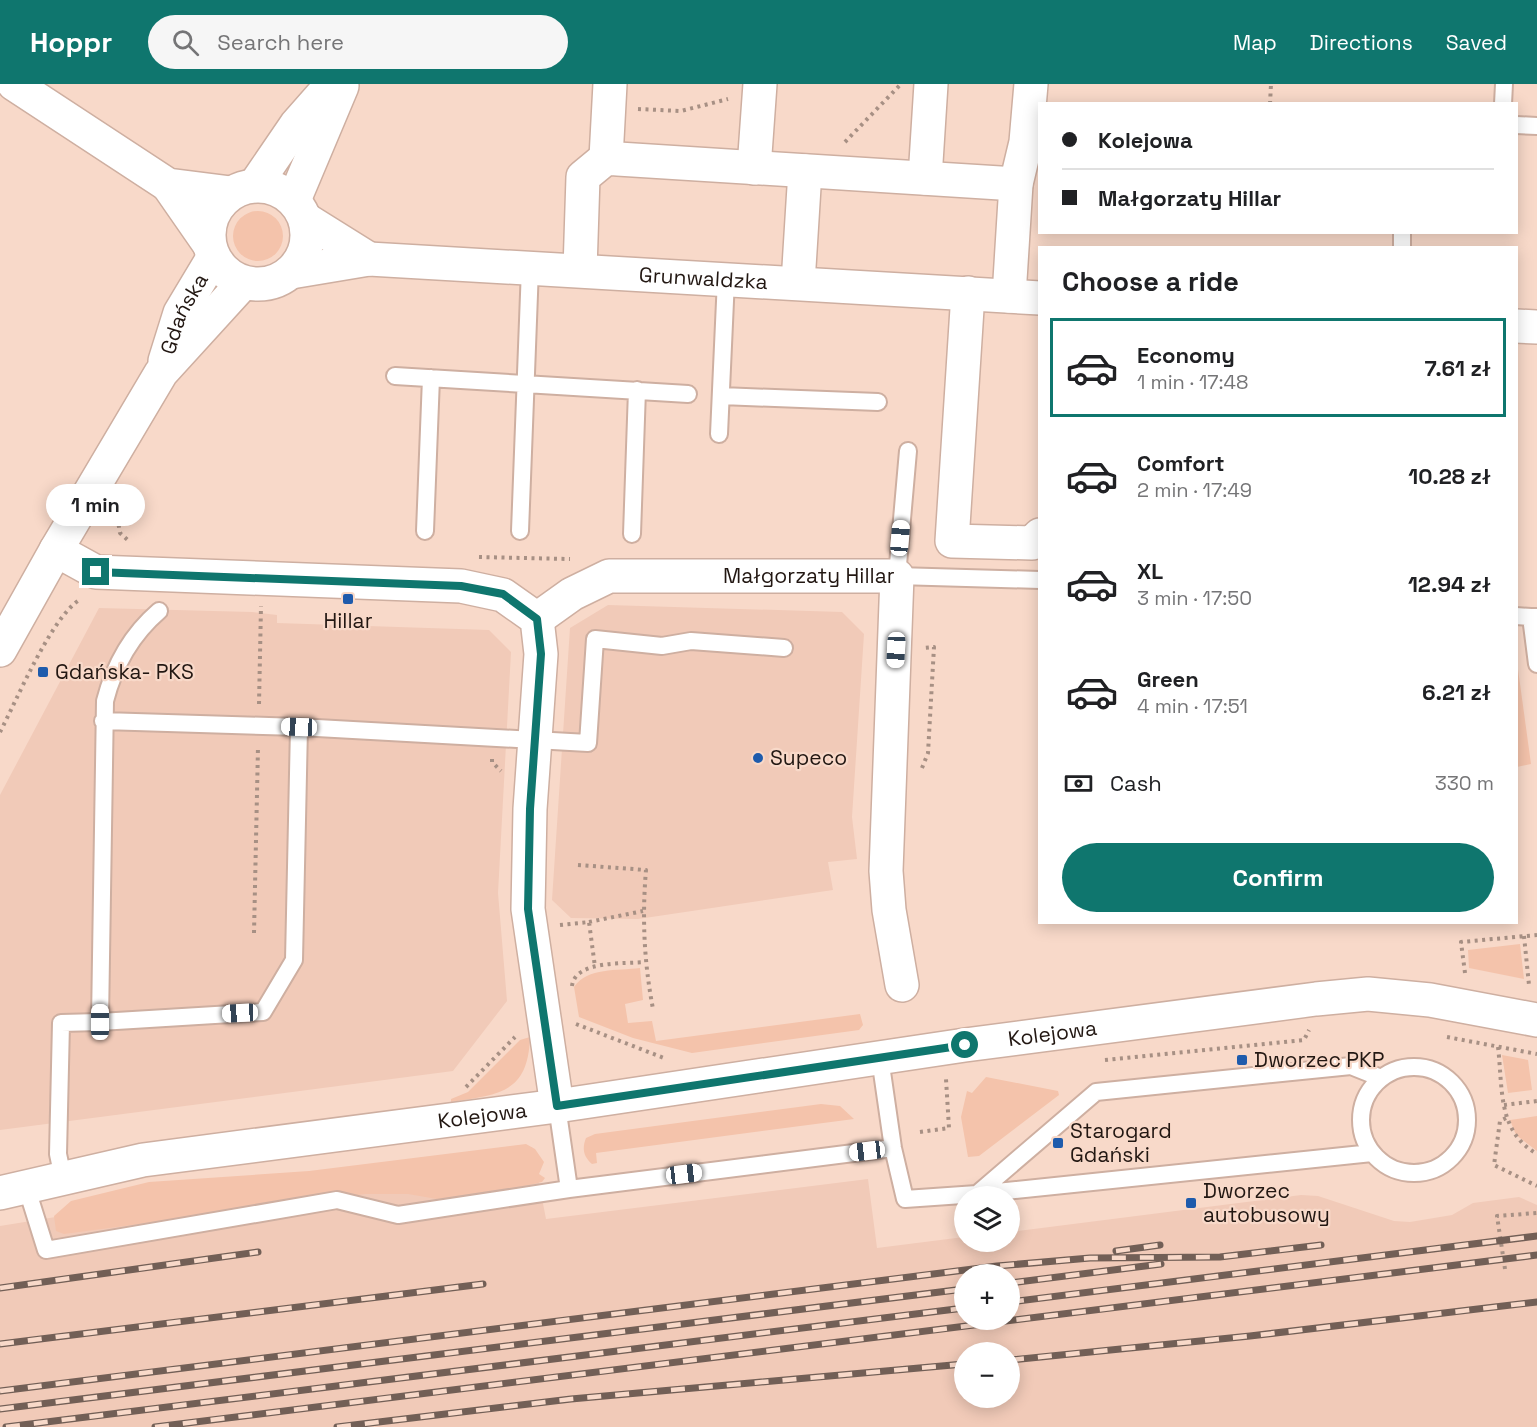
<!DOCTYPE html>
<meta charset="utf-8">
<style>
:root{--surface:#fff;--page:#f6f6f6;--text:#202124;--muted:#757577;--line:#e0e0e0;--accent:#0f766e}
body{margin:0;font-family:"Space Grotesk",sans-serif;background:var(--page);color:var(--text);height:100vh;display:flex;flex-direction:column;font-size:22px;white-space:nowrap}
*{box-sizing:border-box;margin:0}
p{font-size:20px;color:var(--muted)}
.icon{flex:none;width:33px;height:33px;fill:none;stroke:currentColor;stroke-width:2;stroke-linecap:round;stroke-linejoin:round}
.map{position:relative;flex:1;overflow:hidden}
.panel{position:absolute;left:1038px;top:162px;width:480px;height:678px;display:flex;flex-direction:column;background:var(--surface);border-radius:0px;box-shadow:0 3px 15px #0003}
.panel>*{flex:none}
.guide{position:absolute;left:1038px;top:18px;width:480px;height:132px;border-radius:0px;box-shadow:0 3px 15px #0003;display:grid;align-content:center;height:132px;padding:0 24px;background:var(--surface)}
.fabs{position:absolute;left:954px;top:1102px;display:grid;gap:12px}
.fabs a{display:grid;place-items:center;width:66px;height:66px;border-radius:50%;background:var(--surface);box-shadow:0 3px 15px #0003;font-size:30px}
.end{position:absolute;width:27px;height:27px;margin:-14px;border:8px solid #0f766e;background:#fff;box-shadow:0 0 0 3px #fff}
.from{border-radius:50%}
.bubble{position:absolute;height:42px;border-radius:21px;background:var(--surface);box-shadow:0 3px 15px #0003;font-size:20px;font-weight:600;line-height:42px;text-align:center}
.car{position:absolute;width:18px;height:36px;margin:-18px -9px;border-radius:8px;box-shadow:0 0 4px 2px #0007;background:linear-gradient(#fff 24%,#345 0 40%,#fff 0 76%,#345 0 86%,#fff 0)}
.guide b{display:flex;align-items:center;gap:21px;height:57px;font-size:22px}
.guide b+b{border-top:2px solid var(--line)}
.guide i{width:15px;height:15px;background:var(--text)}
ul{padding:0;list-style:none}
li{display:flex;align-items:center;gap:18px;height:99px;margin:0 12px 9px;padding:0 12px;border:3px solid transparent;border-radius:0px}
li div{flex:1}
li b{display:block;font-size:22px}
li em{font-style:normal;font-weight:600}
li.current{border-color:var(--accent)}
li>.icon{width:54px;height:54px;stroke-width:1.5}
h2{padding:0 24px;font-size:27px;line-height:72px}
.pay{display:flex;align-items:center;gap:15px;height:66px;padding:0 24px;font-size:22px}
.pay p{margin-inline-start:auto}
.button{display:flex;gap:12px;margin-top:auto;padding:12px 24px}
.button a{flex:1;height:69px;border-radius:36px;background:var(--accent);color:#fff;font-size:24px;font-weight:600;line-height:69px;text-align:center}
header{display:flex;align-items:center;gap:36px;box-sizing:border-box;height:84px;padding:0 30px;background:var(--accent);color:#fff}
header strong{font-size:28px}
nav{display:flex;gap:33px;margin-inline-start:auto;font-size:21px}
.search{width:420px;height:54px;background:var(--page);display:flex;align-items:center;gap:15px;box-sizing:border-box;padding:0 21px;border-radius:33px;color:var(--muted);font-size:22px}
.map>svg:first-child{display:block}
.built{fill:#f1cab8;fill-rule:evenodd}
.green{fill:#f4c3ab}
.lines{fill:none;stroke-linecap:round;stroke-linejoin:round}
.service-casing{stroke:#ceafa1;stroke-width:20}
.minor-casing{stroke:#ceafa1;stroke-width:36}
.tertiary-casing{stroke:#ceafa1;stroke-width:36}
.secondary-casing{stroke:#ceafa1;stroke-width:36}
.path{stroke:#a79084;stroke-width:4;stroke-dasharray:3 4.5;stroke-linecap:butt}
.service{stroke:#fff;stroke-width:16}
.minor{stroke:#fff;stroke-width:33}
.tertiary{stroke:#fff;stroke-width:33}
.secondary{stroke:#fff;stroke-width:33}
.rail-casing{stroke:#725f56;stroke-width:7}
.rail{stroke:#f8d9c9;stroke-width:4.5;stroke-dasharray:14;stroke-linecap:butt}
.route{stroke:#0f766e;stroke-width:8}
.poi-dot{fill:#1e5bac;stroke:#f8d9c9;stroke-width:2}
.labels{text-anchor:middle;stroke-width:4.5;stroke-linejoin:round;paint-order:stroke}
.street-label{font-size:21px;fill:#221712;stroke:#f8d9c9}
.poi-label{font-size:21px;fill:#221712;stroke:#f8d9c9;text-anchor:start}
</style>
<header>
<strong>Hoppr</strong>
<div class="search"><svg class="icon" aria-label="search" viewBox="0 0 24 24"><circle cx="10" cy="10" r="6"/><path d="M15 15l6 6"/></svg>Search here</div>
<nav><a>Map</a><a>Directions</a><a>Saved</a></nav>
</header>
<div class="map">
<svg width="1537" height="1343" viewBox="0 0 1537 1343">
<rect width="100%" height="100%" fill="#f8d9c9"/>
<path class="built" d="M608,521l234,7 22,22 -12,183 5,42 -29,3 5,28 -195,29 -67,-1 -19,-18 18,-272z
M99,524l153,4 25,3v8l212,7 22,22 -13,241 9,108 -54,70 -453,59v-335z
M532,1063l14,72 322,-40 9,69 87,-11v5h46v-10l291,-37 17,1 76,25 16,1 42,-7 21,-12 46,-6 18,8v222h-1537v-201l308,-50zM964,1191h46v45h-46zM964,1269h46v45h-46z"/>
<path class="green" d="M233 152a25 25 0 1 1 50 0a25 25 0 1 1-50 0Z
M1517,578l14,102 -14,3h-1z
M1520,860l4,35 -55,-11 -1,-18z
M640,884l3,32 -18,4 3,19 24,-2 4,20 204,-27 3,11 -4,5 -167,23 -59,-15 -54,-21 -5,-30c14,-20 43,-16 66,-19z
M530,953c-2,57 -31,57 -79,65v-3l17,-7 52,-52z
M1502,971l26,5 4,30 -24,3z
M986,993l72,14 1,4 -80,61 -11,1 -7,-40 6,-26 5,2z
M821,1020l19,2 14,13 -258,34 1,10 -5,1c-9,-8 -10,-16 -6,-26l9,-4z
M1537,1032v35l-21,-16 -6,-15z
M526,1060l9,5 9,13 -5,12 6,4 -3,4 -88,20 -46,-8h-43l-301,40 -8,-3 -2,-15 17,-15 78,-19 160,-11z"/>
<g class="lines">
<g class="service-casing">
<path id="service" d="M1503,20l1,-20
M1516,41l21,1
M1402,164v-16
M395,292l293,18
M721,312l157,6
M719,350l7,-155
M908,367l-11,125 143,4
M425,447l6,-153
M520,447l10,-263
M632,450l5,-144
M1516,532l15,1
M1537,533h-6l6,47
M103,637l196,6 289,16 7,-104 67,7 29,-5 93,7
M100,938l163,-10 31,-52 5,-233
M880,974l13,90 12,51 72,-5 395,-41
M1361 1036a53 53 0 1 1 106 0a53 53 0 1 1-106 0Z
M557,1022l12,83
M63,1094l-5,-24 3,-131 39,-1 5,-321c9,-35 26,-66 54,-90
M26,1102l20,64 291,-50 61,15 171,-26 324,-41
M977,1110l119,-102 255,-26 30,12"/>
</g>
<g class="minor-casing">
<g id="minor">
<path d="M14,0l154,101 63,8"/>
<path d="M606,74l4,-74"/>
<path d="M754,84l6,-84"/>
<path d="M925,94l6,-94"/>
<path d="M1016,100l10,-42 5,-58"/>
<path d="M168,101l41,59"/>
<path d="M305,135l64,40"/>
<path d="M580,186l3,-93 23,-19 12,1 398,25 -7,112"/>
<path id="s1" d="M291,188l78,-13 671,39"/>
<path d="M798,199l7,-112"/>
<path d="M968,209l-16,248 80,2 8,-8"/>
<path d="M1516,242l21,1"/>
<path id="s2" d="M537,535l35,-25 37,-18h288l-11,295 3,39 13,75"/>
</g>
</g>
<g class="tertiary-casing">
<g id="tertiary">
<path d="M56,466l40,22 365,14 42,9 34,24 4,35 -11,155 -2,100 29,197"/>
<path id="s3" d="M0,1109l143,-33 414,-54 408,-61 351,-46 52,-5 62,6 107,20"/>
</g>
</g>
<g class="secondary-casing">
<g id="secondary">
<path d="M255,101l41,-60 36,-41"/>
<circle cx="258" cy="151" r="49"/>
<path d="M294,116l48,-114"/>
<path id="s4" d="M165,277l15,-48 33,-55"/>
<path d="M0,566l56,-100 105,-177 82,-90"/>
</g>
</g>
<path class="path" d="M1270,20l1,-20
M638,25l43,2 47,-12
M845,58l55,-57
M116,426l4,23 10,9
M479,473l91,2
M259,620l2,-98
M0,648c17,-32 52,-117 81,-133
M492,675v3l9,9
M922,684l6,-15 6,-106 -11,1
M578,781l68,5c-4,48 -2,92 7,139
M589,838l54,-11
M560,841l29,-3 6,45
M254,849l4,-186
M1524,852l5,49
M1465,889l-4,-31 76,-7
M572,902c3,-26 53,-22 72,-24
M576,940l88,34
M1447,953l90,17
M1498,963c5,42 -1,84 39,107
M1105,976l199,-20 5,-10
M466,1003l49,-50
M1504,1021l33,-4
M1506,1034l-6,3 -6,44 43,21
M920,1048l29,-4 -3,-49
M1505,1185l-8,-53 40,-3"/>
<use href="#service" class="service"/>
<use href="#minor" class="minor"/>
<use href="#tertiary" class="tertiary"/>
<use href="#secondary" class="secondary"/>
<g class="rail-casing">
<path id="rail" d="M1116,1167l44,-6
M1010,1199l151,-19
M0,1204l258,-36
M1010,1218l527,-66
M0,1260l483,-60
M1010,1276l240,-24 287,-34
M0,1307l997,-125 93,-8 130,-1 101,-12
M0,1325l964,-120
M6,1343l958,-119
M155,1343l1382,-172
M337,1343l234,-28 393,-35"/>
</g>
<use href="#rail" class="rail"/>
</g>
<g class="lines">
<path class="route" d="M96,488l365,14 42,8 34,25 4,35 -11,155 -2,100 29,197 408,-61"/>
</g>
<g class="poi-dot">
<rect x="342" y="509" width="12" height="12" rx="3"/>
<rect x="37" y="582" width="12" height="12" rx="3"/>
<circle cx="758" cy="674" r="6"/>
<rect x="1236" y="970" width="12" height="12" rx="3"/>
<rect x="1052" y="1053" width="12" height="12" rx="3"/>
<rect x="1185" y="1113" width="12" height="12" rx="3"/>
</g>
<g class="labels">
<g class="street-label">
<text dy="7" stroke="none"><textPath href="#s1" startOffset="414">Grunwaldzka</textPath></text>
<text dy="7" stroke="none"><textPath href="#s4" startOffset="51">Gdańska</textPath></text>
<text dy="7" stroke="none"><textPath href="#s2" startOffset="284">Małgorzaty Hillar</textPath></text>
<text dy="7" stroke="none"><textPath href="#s3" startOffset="1065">Kolejowa</textPath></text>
<text dy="7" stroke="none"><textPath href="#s3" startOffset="489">Kolejowa</textPath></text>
</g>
<g class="poi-label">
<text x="348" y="544" text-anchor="middle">Hillar</text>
<text x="55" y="595">Gdańska- PKS</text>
<text x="770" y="681">Supeco</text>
<text x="1254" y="983">Dworzec PKP</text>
<text x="1070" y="1054">Starogard<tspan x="1070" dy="24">Gdański</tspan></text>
<text x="1203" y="1114">Dworzec<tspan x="1203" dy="24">autobusowy</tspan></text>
</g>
</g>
</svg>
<div class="fabs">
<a><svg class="icon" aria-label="layers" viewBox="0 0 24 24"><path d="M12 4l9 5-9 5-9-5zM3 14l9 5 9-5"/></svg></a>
<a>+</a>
<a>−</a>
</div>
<i class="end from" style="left:965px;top:961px"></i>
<i class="end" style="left:96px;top:488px"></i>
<div class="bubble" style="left:46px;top:400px;width:99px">1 min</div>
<i class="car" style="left:900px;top:454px;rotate:5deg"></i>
<i class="car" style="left:896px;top:566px;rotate:183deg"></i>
<i class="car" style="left:299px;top:643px;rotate:272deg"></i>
<i class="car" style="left:240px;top:929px;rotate:267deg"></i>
<i class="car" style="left:100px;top:938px;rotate:0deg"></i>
<i class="car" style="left:867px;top:1067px;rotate:263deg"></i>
<i class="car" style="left:684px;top:1090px;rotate:83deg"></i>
<div class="guide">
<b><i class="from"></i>Kolejowa</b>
<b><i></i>Małgorzaty Hillar</b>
</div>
<section class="panel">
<h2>Choose a ride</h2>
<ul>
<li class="current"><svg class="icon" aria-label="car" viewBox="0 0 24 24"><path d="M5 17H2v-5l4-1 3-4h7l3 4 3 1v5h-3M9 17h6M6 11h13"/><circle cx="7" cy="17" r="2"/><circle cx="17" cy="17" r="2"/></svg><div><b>Economy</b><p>1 min · 17:48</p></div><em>7.61 zł</em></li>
<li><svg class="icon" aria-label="car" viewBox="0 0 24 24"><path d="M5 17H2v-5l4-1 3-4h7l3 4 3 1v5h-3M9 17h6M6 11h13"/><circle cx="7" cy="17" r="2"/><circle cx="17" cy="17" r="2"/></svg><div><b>Comfort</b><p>2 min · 17:49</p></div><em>10.28 zł</em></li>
<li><svg class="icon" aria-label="car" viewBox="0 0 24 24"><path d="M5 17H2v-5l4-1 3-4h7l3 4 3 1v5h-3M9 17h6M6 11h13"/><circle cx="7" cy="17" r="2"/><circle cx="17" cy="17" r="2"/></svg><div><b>XL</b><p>3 min · 17:50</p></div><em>12.94 zł</em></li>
<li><svg class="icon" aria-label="car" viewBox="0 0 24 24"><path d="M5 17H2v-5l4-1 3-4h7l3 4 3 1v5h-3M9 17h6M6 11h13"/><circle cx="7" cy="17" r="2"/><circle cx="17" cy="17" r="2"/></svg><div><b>Green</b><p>4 min · 17:51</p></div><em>6.21 zł</em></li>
</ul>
<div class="pay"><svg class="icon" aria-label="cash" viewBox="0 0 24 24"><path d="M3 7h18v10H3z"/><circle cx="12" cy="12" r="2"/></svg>Cash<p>330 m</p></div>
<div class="button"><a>Confirm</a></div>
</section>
</div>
